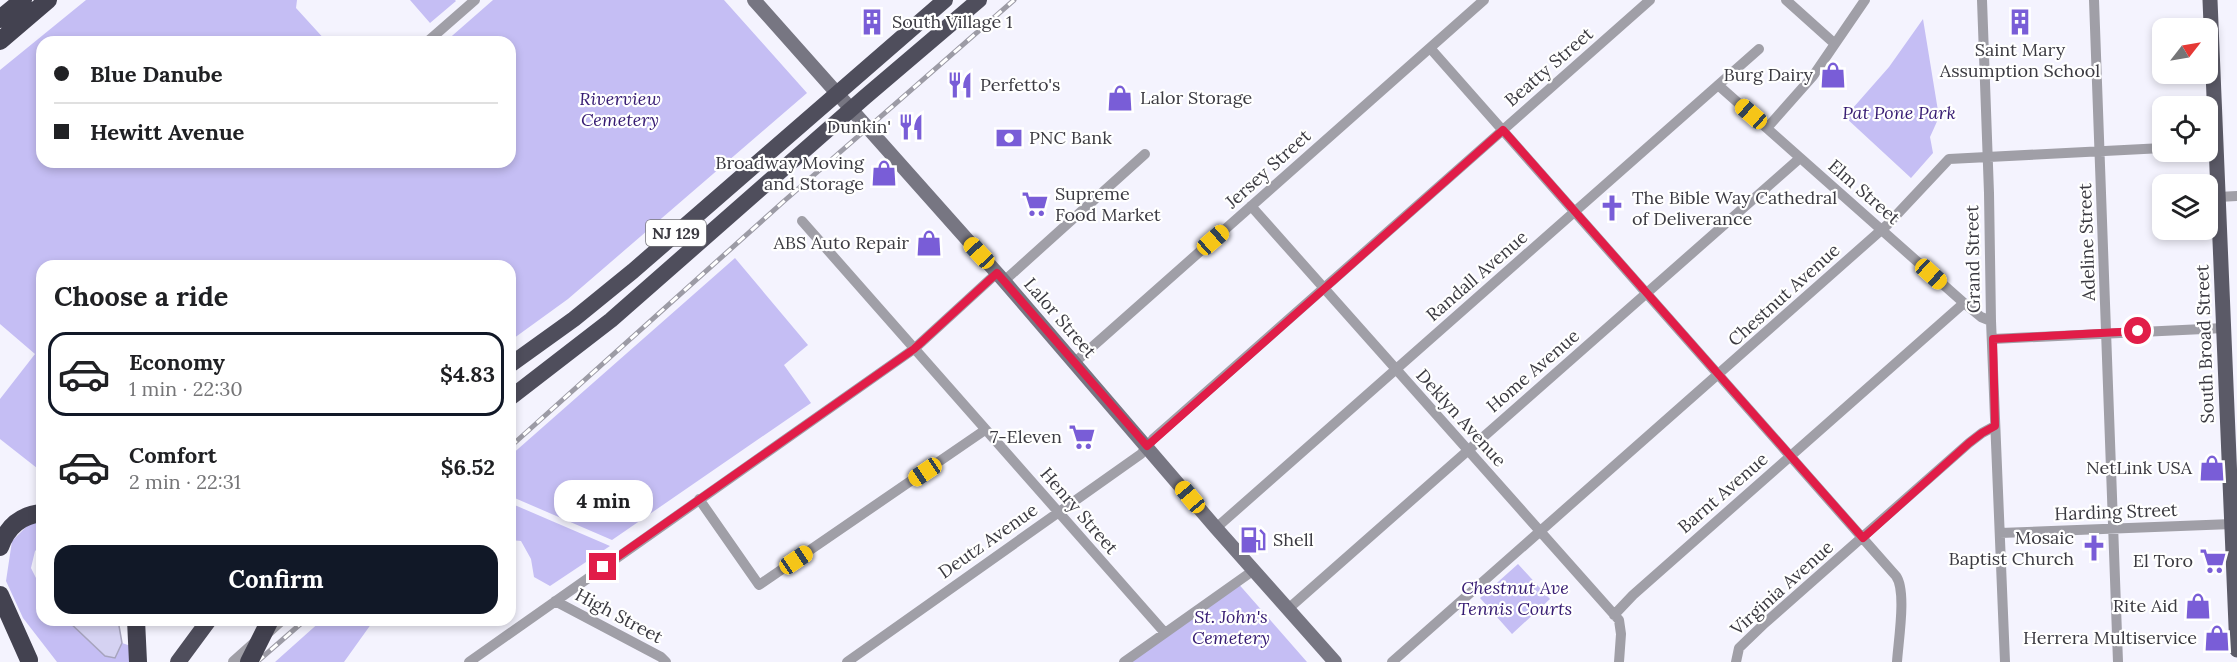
<!DOCTYPE html>
<meta charset="utf-8">
<style>
:root{--surface:#fff;--page:#f2f2f2;--text:#202124;--muted:#757577;--line:#e0e0e0;--accent:#111827}
body{margin:0;font-family:Lora,serif;background:var(--page);color:var(--text);height:100vh;display:flex;flex-direction:column;font-size:22px;white-space:nowrap}
*{box-sizing:border-box;margin:0}
p{font-size:20px;color:var(--muted)}
.icon{flex:none;width:33px;height:33px;fill:none;stroke:currentColor;stroke-width:2;stroke-linecap:round;stroke-linejoin:round}
.map{position:relative;flex:1;overflow:hidden}
.drawer{position:absolute;left:36px;top:260px;width:480px;height:366px;display:flex;flex-direction:column;background:var(--surface);border-radius:18px;box-shadow:0 3px 9px #0003}
.drawer>*{flex:none}
.hud{position:absolute;left:36px;top:36px;width:480px;height:132px;border-radius:18px;box-shadow:0 3px 9px #0003;display:grid;align-content:center;height:132px;padding:0 18px;background:var(--surface)}
.needle{width:39px;rotate:59deg}
.buttons{position:absolute;left:2152px;top:18px;display:grid;gap:12px}
.buttons a{display:grid;place-items:center;width:66px;height:66px;border-radius:12px;background:var(--surface);box-shadow:0 3px 9px #0003;font-size:30px}
.end{position:absolute;width:27px;height:27px;margin:-14px;border:8px solid #e11d48;background:#fff;box-shadow:0 0 0 3px #fff}
.from{border-radius:50%}
.bubble{position:absolute;height:42px;border-radius:18px;background:var(--surface);box-shadow:0 3px 9px #0003;font-size:20px;font-weight:800;line-height:42px;text-align:center}
.car{position:absolute;width:18px;height:36px;margin:-18px -9px;border-radius:8px;box-shadow:0 0 4px 2px #0007;background:linear-gradient(#f5c518 24%,#345 0 40%,#f5c518 0 76%,#345 0 86%,#f5c518 0)}
.hud b{display:flex;align-items:center;gap:21px;height:57px;font-size:22px}
.hud b+b{border-top:2px solid var(--line)}
.hud i{width:15px;height:15px;background:var(--text)}
ul{padding:0;list-style:none}
li{display:flex;align-items:center;gap:18px;height:84px;margin:0 12px 9px;padding:0 6px;border:3px solid transparent;border-radius:18px}
li div{flex:1}
li b{display:block;font-size:22px}
li em{font-style:normal;font-weight:800}
li.selected{border-color:var(--accent)}
li>.icon{width:54px;height:54px;stroke-width:1.5}
h2{padding:0 18px;font-size:27px;line-height:72px}
.action{display:flex;gap:12px;margin-top:auto;padding:12px 18px}
.action a{flex:1;height:69px;border-radius:18px;background:var(--accent);color:#fff;font-size:24px;font-weight:800;line-height:69px;text-align:center}
.map>svg:first-child{display:block}
.green{fill:#c5bef4}
.water{fill:#d5d2f2;stroke:#a7a4bd;stroke-width:1.5}
.lines{fill:none;stroke-linecap:round;stroke-linejoin:round}
.minor{stroke:#a09fa7;stroke-width:10}
.tertiary{stroke:#a09fa7;stroke-width:12}
.secondary{stroke:#777682;stroke-width:14}
.primary{stroke:#5b5a67;stroke-width:15}
.trunk{stroke:#4f4e5c;stroke-width:16}
.motorway{stroke:#434250;stroke-width:18}
.rail-casing{stroke:#9c9ba5;stroke-width:5}
.rail{stroke:#fff;stroke-width:3;stroke-dasharray:9;stroke-linecap:butt}
.motorway-bridge{stroke:#434250;stroke-width:18}
.route{stroke:#e11d48;stroke-width:8}
.labels{text-anchor:middle;stroke-width:4.5;stroke-linejoin:round;paint-order:stroke}
.shield{fill:#fff;stroke:#76757a;stroke-width:1.5}
.shield-label{font-size:16px;font-weight:bold;fill:#3b3a41}
.poi-label{font-size:18px;fill:#3b3a41;stroke:#fff;text-anchor:end}
.street-label{font-size:18px;fill:#3b3a41;stroke:#fff}
.park-label{font-size:18px;font-style:italic;fill:#371c73;stroke:#fff}
</style>
<div class="map">
<svg width="2237" height="662" viewBox="0 0 2237 662">
<rect width="100%" height="100%" fill="#f4f3fe"/>
<path class="green" d="M86,0h211l-1,8 31,34h-285v120h468v-120h-65l48,-42h231l83,93 -239,206 -58,42v-75h-468v206l-42,-33v-40l35,-45 -35,-30v-254z
M410,0h45l1,1 -26,22z
M1923,19l16,98 -9,20 3,16 -22,25 -66,-61 44,-50z
M735,258l73,87 -24,20 27,38 -199,137 -102,-44v-40z
M510,503l100,43 -60,40 -16,-9 -3,-18 -10,-18 -11,-1z
M42,521v24l-7,6 -4,17 11,22v30h25l38,36 10,1 7,-14 9,3 -1,16h-73l-34,-44 -17,-37 6,-40 16,-16z
M1518,564l32,35 -38,35 -32,-36z
M1236,581l71,81h-187z
M322,620h52l-30,42h-69z"/>
<path class="water" d="M67,620h51l4,23 -7,15 -10,-2z"/>
<g class="lines">
<path class="minor" d="M1786,0l49,44
M1982,0l7,193 2,128 14,341
M2094,0l24,662
M427,42l48,-42
M1430,48l466,528c11,15 2,67 1,86
M1718,85l246,218 17,14 10,4
M1767,128l46,-52 52,-76
M2218,197l19,-1
M1251,206l368,414 2,14 -2,28
M802,221l363,412
M1004,281l141,-127
M1993,339l231,-11
M1074,363l410,-363
M699,499l60,86 226,-155
M1216,528l543,-479
M2000,533l232,-9
M555,601l106,56 5,5
M1288,609l512,-451
M1614,615l19,-20 331,-292
M469,662l445,-313 83,-76
M847,662l294,-208 12,-15 25,-22 472,-417
M1124,662l130,-92
M1392,662l495,-437 62,-66 214,-11
M1736,662l3,-14 26,-25 204,-180 13,-10 13,-7"/>
<path class="tertiary" d="M234,662l47,-42"/>
<path class="secondary" d="M754,0l250,281 212,247 119,134"/>
<path class="primary" d="M2210,0l27,650"/>
<path class="trunk" d="M510,365l64,-46 59,-48 312,-271
M510,398l101,-78 254,-223 114,-97
M178,662l31,-42"/>
<path class="motorway" d="M0,19l23,-19
M0,41l48,-41
M0,547c7,-20 21,-32 42,-34
M0,595l29,65
M136,620l2,42"/>
<g class="rail-casing">
<path id="rail" d="M510,447l273,-245 231,-202
M257,662l48,-42"/>
</g>
<use href="#rail" class="rail"/>
<path class="motorway-bridge" d="M249,662l21,-42"/>
</g>
<g class="lines">
<path class="route" d="M603,567l311,-218 83,-76 150,173 356,-316 360,408 106,-95 13,-10 13,-7 -2,-87 145,-8"/>
</g>
<defs>
<g id="building-bare" transform="scale(2.07)"><path d="M-4-6H4V6H1V3H-1V6H-4ZM-2.5-4.3h1.7v1.8h-1.7ZM.8-4.3h1.7v1.8H.8ZM-2.5-1h1.7V.8h-1.7ZM.8-1h1.7V.8H.8Z" fill="#795dd7" stroke="#fff" stroke-width="2.5" paint-order="stroke"/></g>
<g id="shop-bare" transform="scale(2.07)"><path d="M-5-2.5h2.3a2.7 3.5 0 0 1 5.4 0H5L5.5 6h-11ZM-1.5-2.5h3a1.5 2.3 0 0 0-3 0Z" fill="#795dd7" stroke="#fff" stroke-width="2.5" paint-order="stroke"/></g>
<g id="restaurant-bare" transform="scale(2.07)"><path d="M-5-6h1v4h1v-4h1v4h1v-4h1v5L-1.5 .5V6h-2V.5L-5-1ZM5-6V6H3V1.5H1.5Q1.5-4 5-6Z" fill="#795dd7" stroke="#fff" stroke-width="2.5" paint-order="stroke"/></g>
<g id="bank-bare" transform="scale(2.07)"><path d="M-6-4H6V4H-6ZM0-2.3a2.3 2.3 0 1 0 0 4.6a2.3 2.3 0 1 0 0-4.6Z" fill="#795dd7" stroke="#fff" stroke-width="2.5" paint-order="stroke"/></g>
<g id="supermarket-bare" transform="scale(2.07)"><path d="M-6-5.5h2.5l.6 2H6L4.5 2H-2.5L-4.4-4H-6ZM-1.5 3.2a1.3 1.3 0 1 0 .1 0ZM3 3.2a1.3 1.3 0 1 0 .1 0Z" fill="#795dd7" stroke="#fff" stroke-width="2.5" paint-order="stroke"/></g>
<g id="church-bare" transform="scale(2.07)"><path d="M-1.2-6h2.4v3.5h3.3v2.4h-3.3V6h-2.4V-.1h-3.3v-2.4h3.3Z" fill="#795dd7" stroke="#fff" stroke-width="2.5" paint-order="stroke"/></g>
<g id="fuel-bare" transform="scale(2.07)"><path d="M-5.5-6h7V0h2V4h1.3V-2.5L3-4.5l.8-.8L6-3V5H2.5V1h-1V6h-7ZM-4.2-4.7v3.2H.2V-4.7Z" fill="#795dd7" stroke="#fff" stroke-width="2.5" paint-order="stroke"/></g>
</defs>
<g fill-rule="evenodd">
<use href="#building-bare" x="872" y="22"/>
<use href="#building-bare" x="2020" y="22"/>
<use href="#shop-bare" x="1833" y="75"/>
<use href="#restaurant-bare" x="960" y="85"/>
<use href="#shop-bare" x="1120" y="98"/>
<use href="#restaurant-bare" x="911" y="127"/>
<use href="#bank-bare" x="1009" y="138"/>
<use href="#shop-bare" x="884" y="173"/>
<use href="#supermarket-bare" x="1035" y="204"/>
<use href="#church-bare" x="1612" y="208"/>
<use href="#shop-bare" x="929" y="243"/>
<use href="#supermarket-bare" x="1082" y="437"/>
<use href="#shop-bare" x="2212" y="468"/>
<use href="#fuel-bare" x="1253" y="540"/>
<use href="#church-bare" x="2094" y="548"/>
<use href="#supermarket-bare" x="2213" y="561"/>
<use href="#shop-bare" x="2198" y="606"/>
<use href="#shop-bare" x="2217" y="638"/>
</g>
<g class="labels">
<rect class="shield" x="646" y="220" width="60" height="26" rx="4.5"/>
<g class="shield-label">
<text x="676" y="239">NJ 129</text>
</g>
<g class="poi-label">
<text x="892" y="28" text-anchor="start">South Village 1</text>
<text x="2020" y="56" text-anchor="middle">Saint Mary<tspan x="2020" dy="21">Assumption School</tspan></text>
<text x="1813" y="81">Burg Dairy</text>
<text x="980" y="91" text-anchor="start">Perfetto's</text>
<text x="1140" y="104" text-anchor="start">Lalor Storage</text>
<text x="891" y="133">Dunkin'</text>
<text x="1029" y="144" text-anchor="start">PNC Bank</text>
<text x="864" y="169">Broadway Moving<tspan x="864" dy="21">and Storage</tspan></text>
<text x="1055" y="200" text-anchor="start">Supreme<tspan x="1055" dy="21">Food Market</tspan></text>
<text x="1632" y="204" text-anchor="start">The Bible Way Cathedral<tspan x="1632" dy="21">of Deliverance</tspan></text>
<text x="909" y="249">ABS Auto Repair</text>
<text x="1062" y="443">7-Eleven</text>
<text x="2192" y="474">NetLink USA</text>
<text x="2074" y="544">Mosaic<tspan x="2074" dy="21">Baptist Church</tspan></text>
<text x="1273" y="546" text-anchor="start">Shell</text>
<text x="2193" y="567">El Toro</text>
<text x="2178" y="612">Rite Aid</text>
<text x="2197" y="644">Herrera Multiservice</text>
</g>
<g class="street-label">
<text transform="translate(1549 67) rotate(-41)" y="6">Beatty Street</text>
<text transform="translate(1268 169) rotate(-42)" y="6">Jersey Street</text>
<text transform="translate(1864 192) rotate(41)" y="6">Elm Street</text>
<text transform="translate(2087 242) rotate(-92)" y="6">Adeline Street</text>
<text transform="translate(1973 259) rotate(-91)" y="6">Grand Street</text>
<text transform="translate(1477 276) rotate(-41)" y="6">Randall Avenue</text>
<text transform="translate(1784 295) rotate(-42)" y="6">Chestnut Avenue</text>
<text transform="translate(1060 318) rotate(49)" y="6">Lalor Street</text>
<text transform="translate(2205 344) rotate(-92)" y="6">South Broad Street</text>
<text transform="translate(1533 371) rotate(-41)" y="6">Home Avenue</text>
<text transform="translate(1461 418) rotate(48)" y="6">Deklyn Avenue</text>
<text transform="translate(1723 493) rotate(-41)" y="6">Barnt Avenue</text>
<text transform="translate(1079 511) rotate(49)" y="6">Henry Street</text>
<text transform="translate(2116 512) rotate(-2)" y="6">Harding Street</text>
<text transform="translate(988 541) rotate(-35)" y="6">Deutz Avenue</text>
<text transform="translate(1782 588) rotate(-42)" y="6">Virginia Avenue</text>
<text transform="translate(619 616) rotate(28)" y="6">High Street</text>
</g>
<g class="park-label">
<text x="620" y="105">Riverview<tspan x="620" dy="21">Cemetery</tspan></text>
<text x="1899" y="119">Pat Pone Park</text>
<text x="1515" y="594">Chestnut Ave<tspan x="1515" dy="21">Tennis Courts</tspan></text>
<text x="1231" y="623">St. John's<tspan x="1231" dy="21">Cemetery</tspan></text>
</g>
</g>
</svg>
<div class="buttons">
<a><svg class="needle" viewBox="-14 -14 28 28"><path d="M0-13l5 13h-10z" fill="#e53935"/><path d="M0 13l5-13h-10z" fill="#757577"/></svg></a>
<a><svg class="icon" aria-label="locate" viewBox="0 0 24 24"><circle cx="12" cy="12" r="6"/><path d="M12 2v4M12 18v4M2 12h4M18 12h4"/></svg></a>
<a><svg class="icon" aria-label="layers" viewBox="0 0 24 24"><path d="M12 4l9 5-9 5-9-5zM3 14l9 5 9-5"/></svg></a>
</div>
<i class="end from" style="left:2138px;top:331px"></i>
<i class="end" style="left:603px;top:567px"></i>
<div class="bubble" style="left:554px;top:480px;width:99px">4 min</div>
<i class="car" style="left:1751px;top:114px;rotate:311deg"></i>
<i class="car" style="left:1213px;top:240px;rotate:49deg"></i>
<i class="car" style="left:979px;top:253px;rotate:317deg"></i>
<i class="car" style="left:1931px;top:274px;rotate:132deg"></i>
<i class="car" style="left:925px;top:472px;rotate:236deg"></i>
<i class="car" style="left:1190px;top:497px;rotate:320deg"></i>
<i class="car" style="left:796px;top:560px;rotate:56deg"></i>
<div class="hud">
<b><i class="from"></i>Blue Danube</b>
<b><i></i>Hewitt Avenue</b>
</div>
<section class="drawer">
<h2>Choose a ride</h2>
<ul>
<li class="selected"><svg class="icon" aria-label="car" viewBox="0 0 24 24"><path d="M5 17H2v-5l4-1 3-4h7l3 4 3 1v5h-3M9 17h6M6 11h13"/><circle cx="7" cy="17" r="2"/><circle cx="17" cy="17" r="2"/></svg><div><b>Economy</b><p>1 min · 22:30</p></div><em>$4.83</em></li>
<li><svg class="icon" aria-label="car" viewBox="0 0 24 24"><path d="M5 17H2v-5l4-1 3-4h7l3 4 3 1v5h-3M9 17h6M6 11h13"/><circle cx="7" cy="17" r="2"/><circle cx="17" cy="17" r="2"/></svg><div><b>Comfort</b><p>2 min · 22:31</p></div><em>$6.52</em></li>
</ul>
<div class="action"><a>Confirm</a></div>
</section>
</div>
